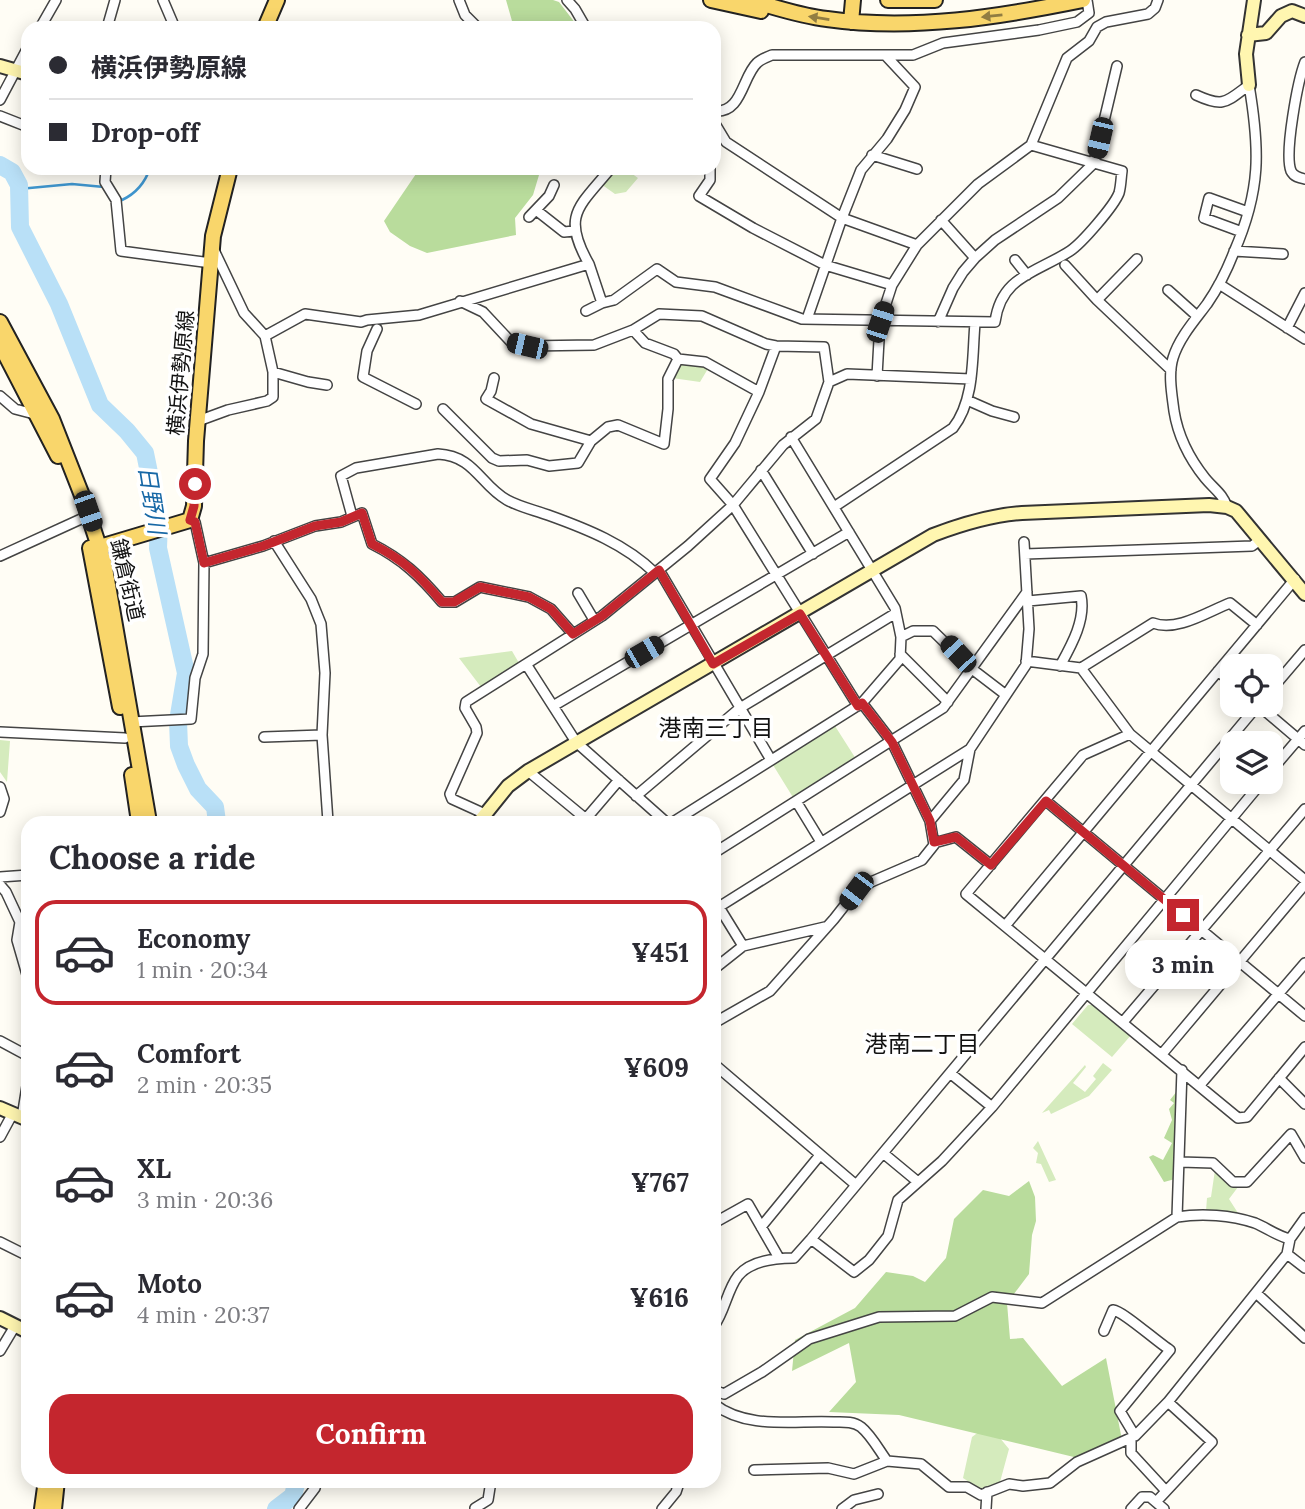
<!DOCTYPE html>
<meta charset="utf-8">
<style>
:root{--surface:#fff;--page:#f2f2f3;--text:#2b2b33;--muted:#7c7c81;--line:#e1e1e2;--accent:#c4262e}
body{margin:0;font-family:Lora,"Noto Sans JP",serif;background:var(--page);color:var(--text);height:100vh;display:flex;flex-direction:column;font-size:26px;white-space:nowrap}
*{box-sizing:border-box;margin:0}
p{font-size:23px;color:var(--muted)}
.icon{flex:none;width:38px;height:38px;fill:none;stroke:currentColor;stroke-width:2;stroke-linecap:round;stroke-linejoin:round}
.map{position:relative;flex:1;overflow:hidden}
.drawer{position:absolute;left:21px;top:816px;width:700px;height:672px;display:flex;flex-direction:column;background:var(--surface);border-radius:21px;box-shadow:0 4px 18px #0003}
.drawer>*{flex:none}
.guide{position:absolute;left:21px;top:21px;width:700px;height:154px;border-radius:21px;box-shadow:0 4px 18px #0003;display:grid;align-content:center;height:154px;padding:0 28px;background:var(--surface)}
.controls{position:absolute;left:1220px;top:654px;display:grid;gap:14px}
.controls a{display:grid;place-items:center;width:63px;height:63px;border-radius:14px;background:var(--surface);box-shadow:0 4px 18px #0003;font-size:35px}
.end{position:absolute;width:32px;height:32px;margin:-16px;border:9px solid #c4262e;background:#fff;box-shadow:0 0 0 4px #fff}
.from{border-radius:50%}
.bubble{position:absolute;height:49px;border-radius:21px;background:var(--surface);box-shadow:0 4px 18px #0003;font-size:23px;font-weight:800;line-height:49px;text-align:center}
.car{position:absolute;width:21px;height:42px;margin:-21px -10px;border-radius:9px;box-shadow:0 0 5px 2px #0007;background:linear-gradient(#222 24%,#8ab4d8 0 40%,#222 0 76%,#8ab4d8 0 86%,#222 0)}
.guide b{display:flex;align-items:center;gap:24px;height:66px;font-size:26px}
.guide b+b{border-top:2px solid var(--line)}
.guide i{width:18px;height:18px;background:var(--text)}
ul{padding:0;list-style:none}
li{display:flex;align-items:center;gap:21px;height:105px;margin:0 14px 10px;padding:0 14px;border:4px solid transparent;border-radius:21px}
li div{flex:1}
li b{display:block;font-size:26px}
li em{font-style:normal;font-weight:800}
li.selected{border-color:var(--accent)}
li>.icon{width:63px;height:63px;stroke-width:1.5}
h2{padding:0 28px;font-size:32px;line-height:84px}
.button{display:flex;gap:14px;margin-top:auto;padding:14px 28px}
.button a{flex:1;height:80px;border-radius:21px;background:var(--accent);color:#fff;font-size:28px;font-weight:800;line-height:80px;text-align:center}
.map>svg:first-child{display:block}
.green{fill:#d5ebbd}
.forest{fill:#b9dc9c}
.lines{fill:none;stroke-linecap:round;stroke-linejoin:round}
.stream{stroke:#3f96cf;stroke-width:2.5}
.river{stroke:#b9e0f7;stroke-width:18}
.street-casing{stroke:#444;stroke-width:12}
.secondary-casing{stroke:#333;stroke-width:16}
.primary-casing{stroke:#222;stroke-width:18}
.street{stroke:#fff;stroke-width:9}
.secondary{stroke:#fff6b0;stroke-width:12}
.primary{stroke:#f9d66b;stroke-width:14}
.oneway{fill:#917d42}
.route{stroke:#c4262e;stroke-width:9}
.labels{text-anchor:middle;stroke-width:7;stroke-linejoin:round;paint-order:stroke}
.street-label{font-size:21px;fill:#111;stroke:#fff}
.water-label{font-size:23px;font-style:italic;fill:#1768a6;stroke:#fff}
.neighbourhood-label{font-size:23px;fill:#111;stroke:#fff}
</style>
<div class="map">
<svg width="1305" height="1509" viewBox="0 0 1305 1509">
<rect width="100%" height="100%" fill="#fffdf5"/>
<path class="green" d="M614,168h10l14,10 -12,14 -11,2 -14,-10z
M679,362l30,5 -9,15 -28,-4z
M512,651l7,12 -38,24 -22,-29z
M835,726l21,33 -62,40 -21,-34z
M0,740l10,1 -3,41 -7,-10z
M1088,1005h7l37,29 -20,23 -40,-33z
M1103,1063l9,7 -23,26 -38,18 -2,-4 -7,3 43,-48 1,2 -13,16 12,9 11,-13 -3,-3z
M1038,1141l18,39 -7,2 -8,-18 -5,-1 2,-10 -5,-5z
M1215,1170l16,16 7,1 -9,12 9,14 -32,-2 1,-13 4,-1z
M980,1431l15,1 14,17 -9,33 -20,7 -17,-11 9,-41z"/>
<path class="forest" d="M506,0h47l6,2 20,26h-65z
M420,168h125l-6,7 -6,20 -18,23 1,17 -89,18 -17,-7 -20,-14 -6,-11z
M1177,1091l-2,88 -11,3 -15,-25 4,-2 10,5 9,-17 -8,-5 8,-18 -3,-11 5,-6 -4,-3z
M1029,1181l6,16 1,24 -4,14 -3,39 -22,29 3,36 13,-1 39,48 44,-28 16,82 -44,18 -179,-43 -70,-3 27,-30 -7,-39 -57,28 3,-31 60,-32 31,-36 27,4 12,6 21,-24 8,-39 29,-29 26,6z"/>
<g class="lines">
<path class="stream" d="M19,189l53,-5 32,3
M118,197l4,3c15,-7 23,-17 28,-32"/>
<path class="river" d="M0,165l12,7 7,13 1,42 39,77 41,101 27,26 18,22 14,69 -1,26 28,125 -8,48 1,25 7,19 12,24 17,18 2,15
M276,1509l17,-13 4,-16"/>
<g class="street-casing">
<path id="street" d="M163,0l12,28
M459,0l6,15 13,13
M567,0l8,9 11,19
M40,28l16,-28
M107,28l8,-28
M1305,62c-7,18 -21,91 -14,109 3,6 9,7 14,8
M1196,95c28,13 30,7 53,-10 11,65 12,105 -15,167 -7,18 -16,36 -27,52 -12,16 -28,34 -34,54 -5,16 -1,37 1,53 4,25 15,47 31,67 9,11 18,16 22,29
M0,100l28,-53
M714,111c28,3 28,-34 43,-48 4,-4 10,-6 15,-8h141l30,-12 96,-13 38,-8 12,-9 -2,-13
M0,116l28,11
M714,122l12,20 116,76 75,27
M872,155l45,14
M106,168l-1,14 11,18 5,51 90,12
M166,168h5
M710,168v12l-11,16 54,32 72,37 67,20
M536,210l28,22 10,-1
M529,217l20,-21 5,-11
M941,220l34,38
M1242,232l-38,-14 5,-20 39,14
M1234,251l49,3
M1015,260l12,15
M589,264c-28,-49 -10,-57 22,-96
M1065,265l32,35 74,70
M1219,284l86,55
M1168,290l29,26
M1097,300l40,-41
M460,301l23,11 28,30 16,4 67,-1 39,-15 26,-16 43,2 64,28 10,2 48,1 5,35
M586,311l16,-8 12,-3 43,-31 19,13 39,5 87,32 193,3c6,-46 41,-49 75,-71 12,-8 44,-45 49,-58 2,-7 2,-15 3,-22l-91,-26
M807,319l35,-101 19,-48 26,-31 18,-29 10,-23 -29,-31
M938,322l15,-34 10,-16 12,-14 20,-18 63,-42 36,-35 23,-97
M1287,328l18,-35
M377,329l-10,22 -4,26 53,27
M265,336l40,-22 56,8 6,-2 52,-5 170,-51 13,39
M776,346l-17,46 -24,51 -25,36 23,26 125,201
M678,359l27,3 54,30
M273,372l35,10 19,3
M877,376l3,-54 12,-37 25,-40 61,-61 53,-39 36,-87 22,-17 8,-14 9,-5 42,-8 7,-6 3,-8
M494,378l-3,13 -5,8 45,25 60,17
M0,396l15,13 23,6
M967,400l25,11 22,6
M443,409l49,49 7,3 28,-1 22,6 29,-3 13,-22 17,-14 10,-2 46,19 4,-35v-30l10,-20 -4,-5 -29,-11 -12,-13
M198,421l30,-11 39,-9 6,-4v-25l-8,-36 -21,-23 -31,-65
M761,470l52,84
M834,507l119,-79c22,-28 19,-71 22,-105
M352,516l-11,-40 15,-8 82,-14c37,2 42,31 69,46 13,7 27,10 41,15 39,14 77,29 107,58
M274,541l37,58 10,25 4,49 -3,62 6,87
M1025,554l227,-8 8,-6
M0,556l81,-37
M204,563l59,-17 52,-20 26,-4 21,-9 10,31c30,15 48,32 70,58h13l25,-15 49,10 22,12 22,25
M659,570l112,190
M578,593l16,27
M1028,601l53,-5c5,24 -10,50 -21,70
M901,637l12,-6h20l39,38 34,26
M900,654l48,48
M1026,661l55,7 49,66 175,146
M526,664l50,78 90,80
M1081,668l72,-45c24,9 54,-11 77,-20l27,22
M1218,671l14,12
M1270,691l35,-41
M553,706l296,-174
M131,722l60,-3 4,-41 8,-24 1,-91 -9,-41 -5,-2
M0,732l125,6
M1130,734l-47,21 -117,139 272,224 9,-1 58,-70
M264,737l58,-2
M528,771l58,48
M1270,772l35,-41
M0,787l4,12 -4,13
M636,796l104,-88 156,-95
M796,801l25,41
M1046,801l259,215
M485,814l-33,-15 -2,-5 27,-61 -1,-6 -11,-19 1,-6 136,-86 86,-70 45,-41 50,-60 33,-26 13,-37 18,-8 124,5
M584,821l35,-41
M930,821l34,-41 6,-31
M673,822l189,-119 38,-44 1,-22 -6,-29 -104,-171
M934,843l22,-6 35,28
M714,853l229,-145 84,-116
M0,877l28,-2
M0,885l6,7 14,30 -3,18 11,38
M714,899l29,47
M714,910l256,-161 56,-84 3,-36 -5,-87
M1005,926l290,-347
M714,969l29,-23 82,-19
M1123,1022l182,-213
M714,1023l56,-32 64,-72 22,-28 15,-9 51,-22 12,-15 -4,-24 -38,-79 -30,-39
M0,1041l28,15
M1162,1054l143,-170
M714,1064l142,121
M950,1073l42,34
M1279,1078l26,26
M1199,1086l106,-123
M22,1117l6,-37
M0,1137l13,-24
M883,1153l35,29
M1180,1162l33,1 20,19h14l44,-48 14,24
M1177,1217l5,-147
M714,1223l34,-19 31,54
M761,1227l59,-72
M811,1239l43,33 15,-12 19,-24 10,-36 44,-39 50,-54 270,-325
M0,1242l28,14
M1287,1254l18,14
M1256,1293l49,45
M714,1326c11,-15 13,-36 24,-50 12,-15 38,-18 56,-18l17,-19 447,-534 47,40
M1104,1331l9,-21c10,1 44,32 57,40l-50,61 15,25
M0,1351l15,-25
M714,1390l10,4 38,-22 47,-33 70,-22 76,-1 37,-19 50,6 135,-86c25,-4 54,-2 78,6 12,5 22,13 35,16
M714,1404c33,26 81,16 120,18 9,0 19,-1 27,5 10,8 18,23 26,34
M1131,1438v15l35,38
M754,1470l74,-2 26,6 33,-13 34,3 28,23h18l14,8 28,-11 14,2 27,-3 27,-21 58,-26 33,-34
M471,1480h26
M1156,1502l56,-60 -44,-40 119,-148 3,-15 15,-21
M475,1508l13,-8 3,-19
M299,1509l16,-21 2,-8
M662,1509l14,-17 4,-12
M842,1509l12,-9 24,-6
M986,1509l1,-17
M1131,1509l11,-12h8l14,12"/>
</g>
<g class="secondary-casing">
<path id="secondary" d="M1248,35l18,-2 15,-17 11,-5 13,5
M0,66l28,8
M1249,85l-3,-31 8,-54
M479,822l29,-36 20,-15 405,-236c29,-11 58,-20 89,-22l187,-8 18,2 9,4 69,83
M0,1108l28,12
M0,1318l28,14"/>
</g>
<g class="primary-casing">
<path id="primary" d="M711,0l50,11
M749,0c26,7 51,16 78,19 85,12 173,-2 256,-19
M888,0h47
M851,22l2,-22
M265,28l12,-28
M0,322l52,97 31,79 21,64 45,260
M0,344l58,112
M90,548l30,159
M93,549l97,-29 4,-14 2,-65 17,-205 17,-68
M132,775l7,47
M42,1509l4,-29
M54,1509l3,-29"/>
</g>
<use href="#street" class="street"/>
<use href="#secondary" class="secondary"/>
<use href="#primary" class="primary"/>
</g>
<defs><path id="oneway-solid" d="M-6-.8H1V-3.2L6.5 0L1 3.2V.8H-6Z" transform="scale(1.75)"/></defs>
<g class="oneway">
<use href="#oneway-solid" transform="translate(992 16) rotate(174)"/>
<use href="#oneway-solid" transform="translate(819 18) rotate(-171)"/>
</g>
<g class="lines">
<path class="route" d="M195,484l-1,22 -4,14 5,2 9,41 59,-17 52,-20 26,-4 21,-9 10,31c32,16 47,31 70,58h12l26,-15 49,10 22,12 22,25 29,-18 57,-46 54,94 87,-50 58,92 4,-3 30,39 38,79 4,21 22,-5 35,28 55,-64 137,114"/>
</g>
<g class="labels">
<g class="street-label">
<text transform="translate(181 373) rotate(-85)" y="7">横浜伊勢原線</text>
<text transform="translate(127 580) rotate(77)" y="7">鎌倉街道</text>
</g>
<g class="water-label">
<text transform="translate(152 500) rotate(81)" y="8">日野川</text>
</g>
<g class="neighbourhood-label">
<text x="716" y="736">港南三丁目</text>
<text x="922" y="1052">港南二丁目</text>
</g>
</g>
</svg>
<div class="controls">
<a><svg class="icon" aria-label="locate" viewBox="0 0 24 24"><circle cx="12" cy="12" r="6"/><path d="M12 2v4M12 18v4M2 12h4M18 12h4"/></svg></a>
<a><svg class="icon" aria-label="layers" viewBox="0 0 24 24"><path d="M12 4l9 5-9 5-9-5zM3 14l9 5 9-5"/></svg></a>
</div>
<i class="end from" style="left:195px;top:484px"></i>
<i class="end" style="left:1183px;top:915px"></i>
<div class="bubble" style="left:1125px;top:940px;width:116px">3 min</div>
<i class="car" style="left:1100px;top:138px;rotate:193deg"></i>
<i class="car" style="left:880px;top:322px;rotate:18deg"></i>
<i class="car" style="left:527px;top:346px;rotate:283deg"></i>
<i class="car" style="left:88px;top:511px;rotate:161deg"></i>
<i class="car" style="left:644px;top:652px;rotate:60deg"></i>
<i class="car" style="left:958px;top:654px;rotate:317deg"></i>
<i class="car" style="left:856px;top:891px;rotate:217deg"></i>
<div class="guide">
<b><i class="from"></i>横浜伊勢原線</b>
<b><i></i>Drop-off</b>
</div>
<section class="drawer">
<h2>Choose a ride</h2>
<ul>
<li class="selected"><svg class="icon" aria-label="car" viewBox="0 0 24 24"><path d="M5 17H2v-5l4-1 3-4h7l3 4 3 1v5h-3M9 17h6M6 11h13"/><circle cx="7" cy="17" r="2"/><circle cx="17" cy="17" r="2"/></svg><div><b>Economy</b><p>1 min · 20:34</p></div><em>¥451</em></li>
<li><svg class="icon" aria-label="car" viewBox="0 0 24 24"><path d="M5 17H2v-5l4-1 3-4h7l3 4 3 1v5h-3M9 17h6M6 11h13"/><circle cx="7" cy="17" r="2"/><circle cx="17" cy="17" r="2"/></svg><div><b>Comfort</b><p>2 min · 20:35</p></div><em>¥609</em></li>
<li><svg class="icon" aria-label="car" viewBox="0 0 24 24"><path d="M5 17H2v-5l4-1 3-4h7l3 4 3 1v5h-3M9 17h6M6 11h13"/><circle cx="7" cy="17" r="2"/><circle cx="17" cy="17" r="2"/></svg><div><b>XL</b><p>3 min · 20:36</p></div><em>¥767</em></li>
<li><svg class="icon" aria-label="car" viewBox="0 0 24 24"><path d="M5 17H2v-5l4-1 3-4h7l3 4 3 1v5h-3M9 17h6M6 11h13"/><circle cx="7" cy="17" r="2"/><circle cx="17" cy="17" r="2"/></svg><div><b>Moto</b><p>4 min · 20:37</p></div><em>¥616</em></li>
</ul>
<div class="button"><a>Confirm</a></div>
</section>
</div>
